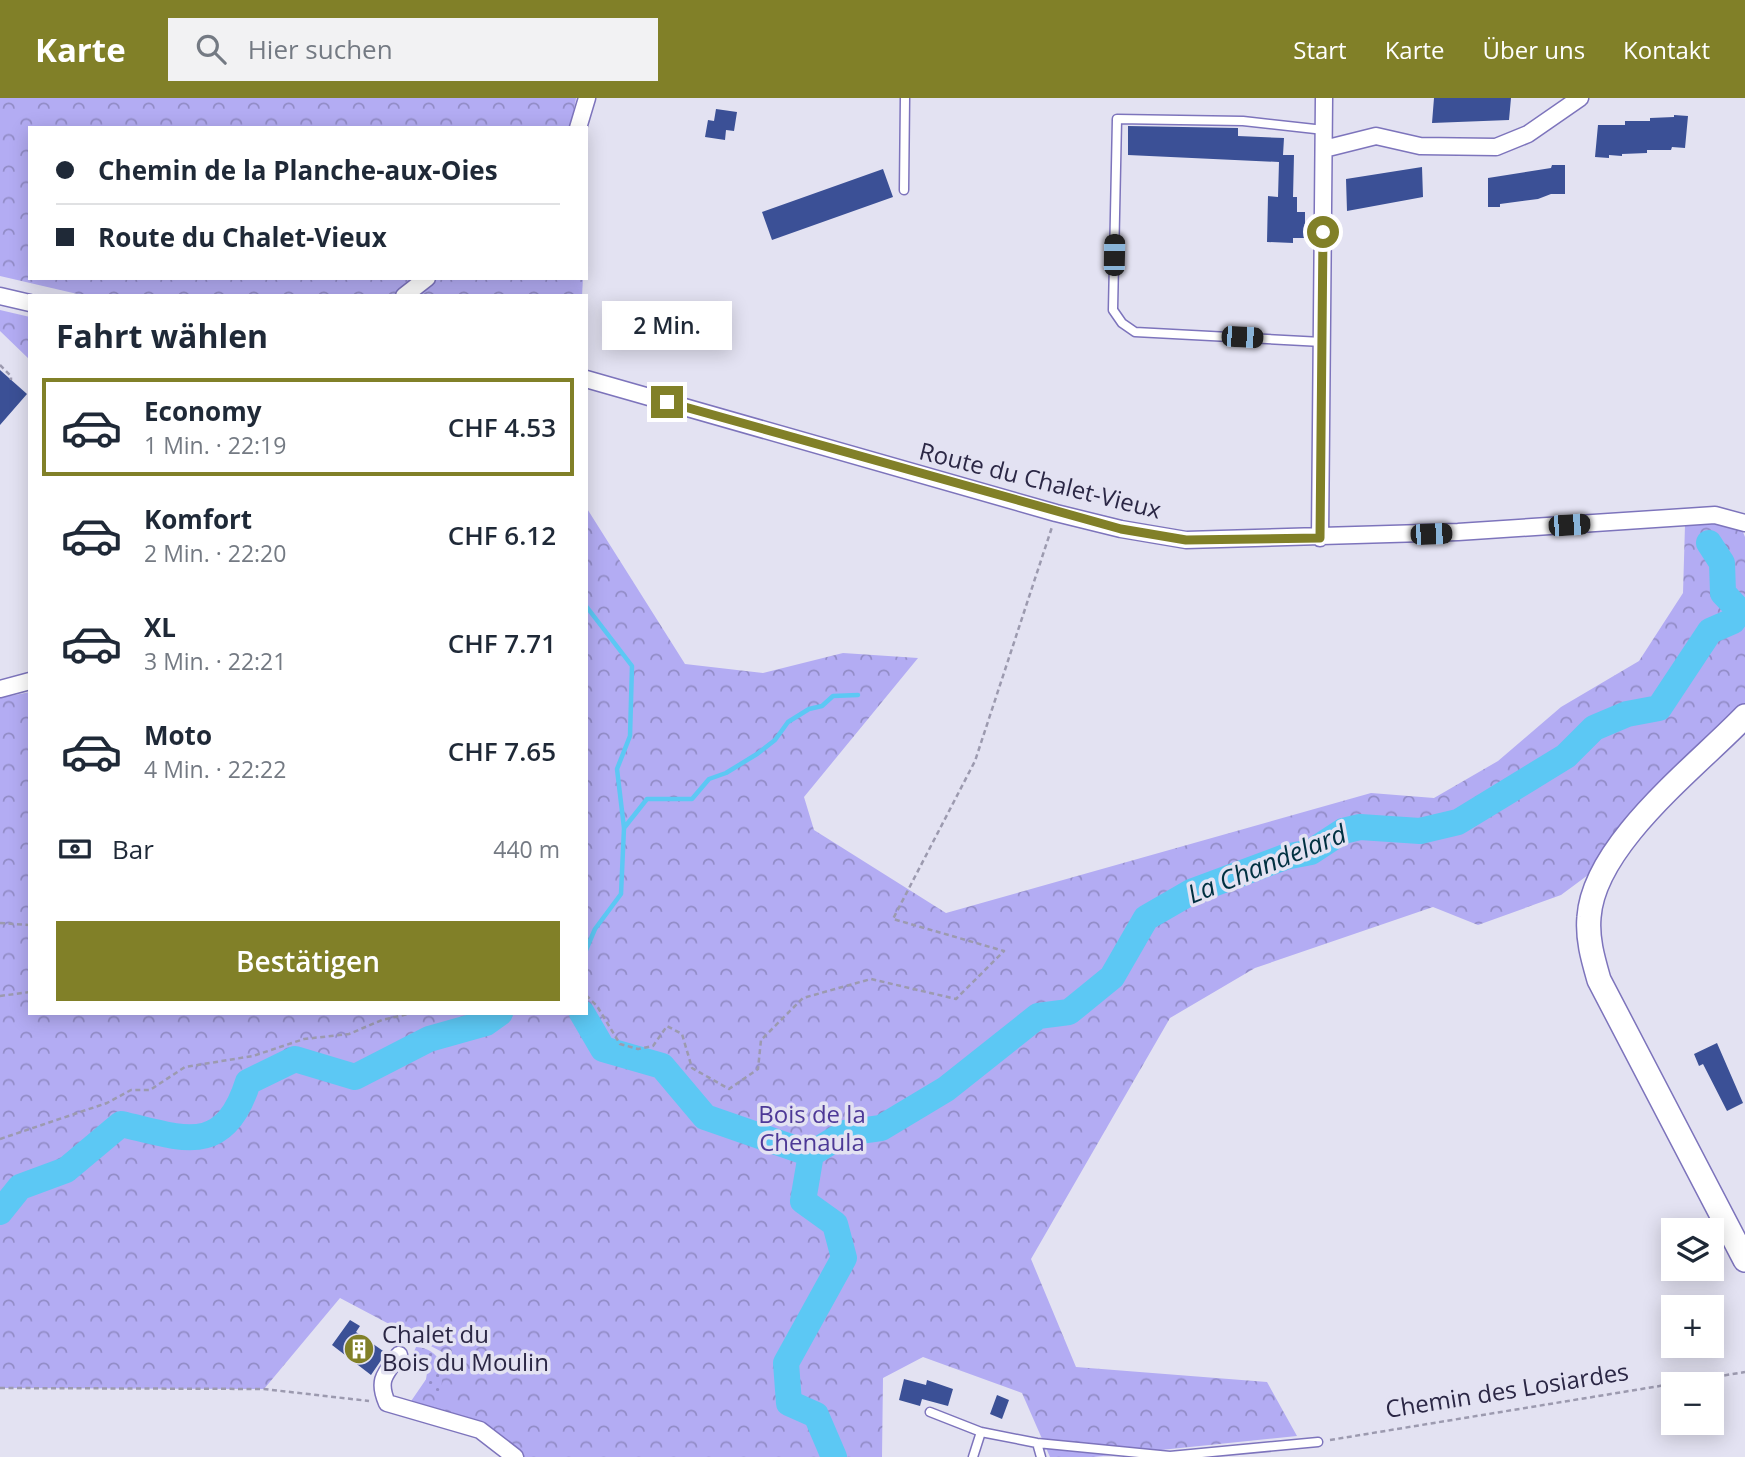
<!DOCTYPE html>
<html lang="de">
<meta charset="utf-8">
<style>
:root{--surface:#fff;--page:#f2f2f3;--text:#1f2937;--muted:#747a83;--line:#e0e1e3;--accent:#818028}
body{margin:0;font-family:"Open Sans",sans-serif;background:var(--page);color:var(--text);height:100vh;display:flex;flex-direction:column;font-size:26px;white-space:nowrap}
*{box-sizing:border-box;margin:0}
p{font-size:23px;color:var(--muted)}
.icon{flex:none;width:38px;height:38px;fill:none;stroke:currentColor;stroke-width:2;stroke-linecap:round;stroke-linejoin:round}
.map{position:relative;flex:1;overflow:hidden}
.drawer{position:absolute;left:28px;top:196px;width:560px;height:721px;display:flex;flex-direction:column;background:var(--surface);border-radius:0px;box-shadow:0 4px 18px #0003}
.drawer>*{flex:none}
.top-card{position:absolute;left:28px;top:28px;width:560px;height:154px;border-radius:0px;box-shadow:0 4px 18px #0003;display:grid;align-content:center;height:154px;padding:0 28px;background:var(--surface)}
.buttons{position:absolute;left:1661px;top:1120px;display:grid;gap:14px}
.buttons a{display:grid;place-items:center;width:63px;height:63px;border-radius:0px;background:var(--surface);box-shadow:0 4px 18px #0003;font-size:35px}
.end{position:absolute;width:32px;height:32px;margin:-16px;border:9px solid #818028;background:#fff;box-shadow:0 0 0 4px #fff}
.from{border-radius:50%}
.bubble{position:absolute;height:49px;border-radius:0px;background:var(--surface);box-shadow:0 4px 18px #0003;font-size:23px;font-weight:600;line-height:49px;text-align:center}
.car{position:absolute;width:21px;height:42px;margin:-21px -10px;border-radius:9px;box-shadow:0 0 5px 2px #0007;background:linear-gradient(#222 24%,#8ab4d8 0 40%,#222 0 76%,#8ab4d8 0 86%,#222 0)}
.top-card b{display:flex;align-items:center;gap:24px;height:66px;font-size:26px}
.top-card b+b{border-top:2px solid var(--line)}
.top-card i{width:18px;height:18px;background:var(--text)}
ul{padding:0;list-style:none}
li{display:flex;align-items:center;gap:21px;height:98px;margin:0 14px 10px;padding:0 14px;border:4px solid transparent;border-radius:0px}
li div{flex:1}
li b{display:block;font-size:26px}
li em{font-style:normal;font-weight:600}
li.on{border-color:var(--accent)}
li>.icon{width:63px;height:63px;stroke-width:1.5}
h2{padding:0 28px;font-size:32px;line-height:84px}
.pay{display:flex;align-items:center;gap:18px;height:77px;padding:0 28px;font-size:26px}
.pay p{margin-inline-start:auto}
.cta{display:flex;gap:14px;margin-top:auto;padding:14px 28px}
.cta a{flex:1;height:80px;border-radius:0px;background:var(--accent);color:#fff;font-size:28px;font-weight:600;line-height:80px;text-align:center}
header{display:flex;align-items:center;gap:42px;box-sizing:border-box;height:98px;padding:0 35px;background:var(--accent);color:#fff}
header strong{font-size:33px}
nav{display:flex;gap:38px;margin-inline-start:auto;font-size:24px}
.search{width:490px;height:63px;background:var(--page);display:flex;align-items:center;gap:18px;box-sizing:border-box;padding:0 24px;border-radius:0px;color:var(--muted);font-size:26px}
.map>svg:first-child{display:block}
.forest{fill:url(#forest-crowns)}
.park{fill:url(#park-dots)}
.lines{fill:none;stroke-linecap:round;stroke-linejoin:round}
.stream{stroke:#5cc8f4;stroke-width:4.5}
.river{stroke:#5cc8f4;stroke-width:26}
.building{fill:#3b5096}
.service-casing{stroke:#7d74bc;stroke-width:11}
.minor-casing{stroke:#7d74bc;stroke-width:19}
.secondary-casing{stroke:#7d74bc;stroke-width:26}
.path{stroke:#9c9aaf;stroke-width:2.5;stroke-dasharray:5 3.5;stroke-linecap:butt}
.service{stroke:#fff;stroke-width:8}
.minor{stroke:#fff;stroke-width:16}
.secondary{stroke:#fff;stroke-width:23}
.route{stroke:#818028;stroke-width:9}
.labels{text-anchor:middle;stroke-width:7;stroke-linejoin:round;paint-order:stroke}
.street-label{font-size:24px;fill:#2b2745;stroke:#e3e2f2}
.park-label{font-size:24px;fill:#4d3997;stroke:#e3e2f2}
.poi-label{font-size:24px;fill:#2b2745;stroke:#e3e2f2;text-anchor:start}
.water-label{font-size:26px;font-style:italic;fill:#003041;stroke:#e3e2f2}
</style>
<header>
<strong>Karte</strong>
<div class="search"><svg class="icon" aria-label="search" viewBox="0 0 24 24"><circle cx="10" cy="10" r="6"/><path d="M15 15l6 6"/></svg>Hier suchen</div>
<nav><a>Start</a><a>Karte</a><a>Über uns</a><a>Kontakt</a></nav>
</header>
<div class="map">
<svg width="1745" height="1359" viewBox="0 0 1745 1359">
<defs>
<pattern id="forest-crowns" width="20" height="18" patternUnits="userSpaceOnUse" patternTransform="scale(1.75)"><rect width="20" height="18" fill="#b3acf3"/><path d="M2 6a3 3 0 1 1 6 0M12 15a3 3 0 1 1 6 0" fill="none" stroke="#928cc7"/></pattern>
<pattern id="park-dots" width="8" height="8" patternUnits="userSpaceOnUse" patternTransform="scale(1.75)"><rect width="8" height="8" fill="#b3acf3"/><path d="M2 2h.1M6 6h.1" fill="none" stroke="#928cc7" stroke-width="1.8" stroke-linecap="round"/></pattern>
</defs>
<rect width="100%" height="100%" fill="#e3e2f2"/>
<path class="forest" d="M0,0h576l-5,30h-541v150h553l-1,18h-496l-86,-20z
M0,212l30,7v43l-30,-29z
M586,409l99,157 78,9 80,-20 75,5 -114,139 10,33 132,83 425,-120 63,5 64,-37 63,-54 78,-46 44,-68 2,-68 27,-3 29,5 4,10v168l-64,57 -93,113 -27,20 -83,30 -45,-18 -178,61 -85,50 -139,241 45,108 191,15 30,54 -204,21h-43l-28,-64 -99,-36 -40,21 -1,79h-367l-35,-27 -75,-20 39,-57 -104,-55 -76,91 -264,-1v-690l30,-6v321h556z"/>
<path class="park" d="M416,1249c26,2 28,22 25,44l-8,4 -8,-9 3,-20 -15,-12z"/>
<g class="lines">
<path class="stream" d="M586,508l46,60 -2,70 -13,33 7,59 -3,66 -26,35 -9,21
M624,730l23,-29h45l17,-20 17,-6 31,-19 18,-14 13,-18 21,-13 13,-3 11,-10 25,-1"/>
<path class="river" d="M582,915l21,36 59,17 43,51 106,37 -8,47 32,23 9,34 -58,105 3,40 27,12 18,42
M811,1056l34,-21 36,-5 65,-39 92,-73 31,-4 43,-35 34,-59 45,-26 94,-35 26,-5 32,-21 17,-4 60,4 38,-9 108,-66 28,-28 33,-14 32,-6 51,-77 23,-10 6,-11 -16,-17 -1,-30 -13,-20
M0,1114l20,-25 46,-17 55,-46c61,14 103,34 127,-42l47,-23 60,18 74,-38 57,-16 14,-10"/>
</g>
<path class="building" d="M1434,0h77l-2,22 -77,3z
M716,11l21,3 -3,19 -8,-1 -1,10 -20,-3 3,-17 6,1z
M1674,17l14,1 -3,32 -13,-1 -1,3h-24v3l-25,1v2l-13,-1v3l-14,-1 3,-32h27v-4h25v-3l24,-1z
M1128,28l110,2v8l46,2 -1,17h11l-1,42h4v15h8v26h-12v5l-26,-1 1,-46 10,1 1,-35 -151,-7z
M1552,67h13v29h-14l-13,5 -38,5v3h-12v-29l63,-10z
M1422,69l1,30 -76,14 -1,-32z
M883,71l10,28 -121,43 -10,-28z
M0,272l27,24 -27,31z
M1717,945l26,60 -16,8 -24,-47 -4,2 -5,-12z
M350,1222l10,6 -4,6 30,21 -15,22 -39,-30z
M904,1281l22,6 1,-5 26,9 -5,17 -26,-7 -2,7 -21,-6z
M997,1297l12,5 -7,19 -12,-5z"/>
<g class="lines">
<g class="service-casing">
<path id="service" d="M904,92l1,-92
M1322,244l-187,-10 -13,-9 -9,-13 4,-191 126,2 81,9
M930,1314l51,20 56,11 133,13 148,-14
M1037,1345l4,14
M973,1359l8,-25"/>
</g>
<g class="minor-casing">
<path id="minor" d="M578,30l9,-30
M1324,51l52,-13 44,10 76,1 32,-13 52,-36
M0,198l30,7
M404,198l23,-18
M586,281l470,134 65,16 65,11 272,-8 257,-17 30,8
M1320,440l4,-440
M0,591l30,-8
M399,1257c-14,19 -22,25 -12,48l93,27 35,27"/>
</g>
<g class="secondary-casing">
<path id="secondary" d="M1745,618c-49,51 -151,128 -156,201 -2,22 4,42 10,63l146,280"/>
</g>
<path class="path" d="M0,267l11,11v4
M0,825l30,2
M586,897l11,11 23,38 18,5 15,-3 14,-20 15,8 10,34 37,21 29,-20 3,-29 42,-42 68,-19 85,20 48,-48 -111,-32 82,-158 77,-234
M0,898l30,-4
M0,1041l107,-36 24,-13h19l35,-23 68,-11 51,-17 45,-5 33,-14 30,-7
M0,1290l264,1 105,12
M1330,1342l415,-68"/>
<use href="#service" class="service"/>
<use href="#minor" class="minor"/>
<use href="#secondary" class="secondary"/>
</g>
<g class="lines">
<path class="route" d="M667,304l454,127 65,11 134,-2 3,-306"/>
</g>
<defs>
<g id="building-disc" transform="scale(1.575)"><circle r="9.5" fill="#818028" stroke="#e3e2f2"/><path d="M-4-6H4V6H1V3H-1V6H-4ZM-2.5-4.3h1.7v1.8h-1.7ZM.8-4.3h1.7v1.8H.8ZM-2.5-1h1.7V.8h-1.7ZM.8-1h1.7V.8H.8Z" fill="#fff"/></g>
</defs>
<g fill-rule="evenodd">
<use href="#building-disc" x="359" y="1251"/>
</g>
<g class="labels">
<g class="street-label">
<text transform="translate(1040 383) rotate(14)" y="8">Route du Chalet-Vieux</text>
<text transform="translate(1507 1293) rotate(-9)" y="8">Chemin des Losiardes</text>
</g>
<g class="park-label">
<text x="812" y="1025">Bois de la<tspan x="812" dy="28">Chenaula</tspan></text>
</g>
<g class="poi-label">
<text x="382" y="1245">Chalet du<tspan x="382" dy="28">Bois du Moulin</tspan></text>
</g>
<g class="water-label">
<text transform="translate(1267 766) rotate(-22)" y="9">La Chandelard</text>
</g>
</g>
</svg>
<div class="buttons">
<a><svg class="icon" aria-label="layers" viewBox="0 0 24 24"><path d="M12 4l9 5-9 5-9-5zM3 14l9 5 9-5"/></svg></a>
<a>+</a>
<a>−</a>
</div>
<i class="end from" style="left:1323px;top:134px"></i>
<i class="end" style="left:667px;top:304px"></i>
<div class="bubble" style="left:602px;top:203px;width:130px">2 Min.</div>
<i class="car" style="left:1114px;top:157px;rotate:1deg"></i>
<i class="car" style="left:1242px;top:239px;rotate:93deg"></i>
<i class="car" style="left:1569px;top:427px;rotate:86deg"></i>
<i class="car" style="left:1431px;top:436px;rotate:88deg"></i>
<div class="top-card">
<b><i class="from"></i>Chemin de la Planche-aux-Oies</b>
<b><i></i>Route du Chalet-Vieux</b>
</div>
<section class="drawer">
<h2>Fahrt wählen</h2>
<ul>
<li class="on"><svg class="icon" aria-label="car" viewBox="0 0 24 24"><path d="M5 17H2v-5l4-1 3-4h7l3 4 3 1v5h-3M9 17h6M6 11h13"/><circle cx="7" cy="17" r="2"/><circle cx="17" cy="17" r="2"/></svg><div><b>Economy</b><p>1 Min. · 22:19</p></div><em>CHF 4.53</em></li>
<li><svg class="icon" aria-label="car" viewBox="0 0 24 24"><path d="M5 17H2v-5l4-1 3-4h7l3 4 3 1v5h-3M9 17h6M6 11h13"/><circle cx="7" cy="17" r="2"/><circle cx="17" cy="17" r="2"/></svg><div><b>Komfort</b><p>2 Min. · 22:20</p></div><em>CHF 6.12</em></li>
<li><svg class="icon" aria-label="car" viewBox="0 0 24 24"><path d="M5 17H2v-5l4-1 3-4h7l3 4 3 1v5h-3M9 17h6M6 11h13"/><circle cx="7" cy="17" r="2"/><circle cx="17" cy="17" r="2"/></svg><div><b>XL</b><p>3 Min. · 22:21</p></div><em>CHF 7.71</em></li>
<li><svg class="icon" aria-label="car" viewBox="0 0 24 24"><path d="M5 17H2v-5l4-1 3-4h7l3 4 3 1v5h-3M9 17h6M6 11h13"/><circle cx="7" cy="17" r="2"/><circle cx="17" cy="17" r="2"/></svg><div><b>Moto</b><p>4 Min. · 22:22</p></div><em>CHF 7.65</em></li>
</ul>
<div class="pay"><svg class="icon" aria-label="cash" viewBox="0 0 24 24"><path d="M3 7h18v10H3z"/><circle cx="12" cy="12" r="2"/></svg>Bar<p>440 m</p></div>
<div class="cta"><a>Bestätigen</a></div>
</section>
</div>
